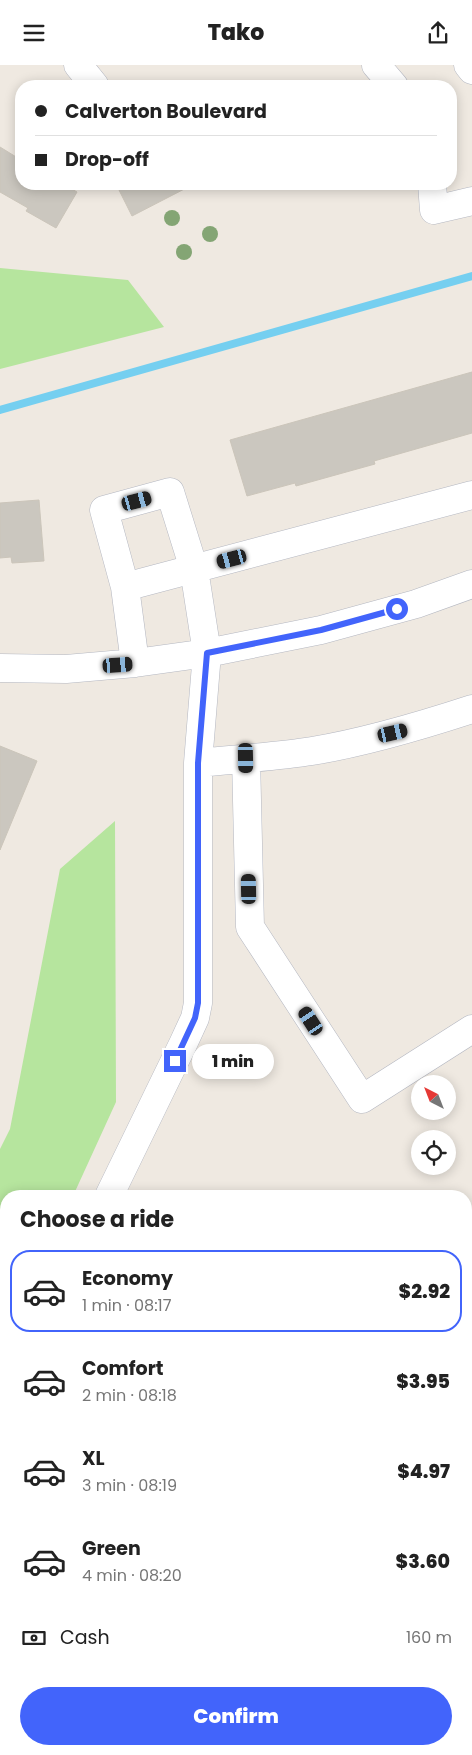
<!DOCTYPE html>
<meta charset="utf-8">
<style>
:root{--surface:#fff;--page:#f6f6f6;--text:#222;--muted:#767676;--line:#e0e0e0;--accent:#4264fb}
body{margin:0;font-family:Poppins,sans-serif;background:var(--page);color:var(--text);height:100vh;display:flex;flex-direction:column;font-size:19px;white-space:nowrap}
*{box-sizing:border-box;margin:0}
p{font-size:16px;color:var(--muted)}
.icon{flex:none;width:28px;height:28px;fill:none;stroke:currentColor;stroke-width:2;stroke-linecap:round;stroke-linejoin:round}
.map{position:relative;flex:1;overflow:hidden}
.drawer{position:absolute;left:0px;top:1125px;width:472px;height:565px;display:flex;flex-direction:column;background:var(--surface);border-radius:20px 20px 0 0;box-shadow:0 2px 12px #0003}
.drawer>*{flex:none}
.banner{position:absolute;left:15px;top:15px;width:442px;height:110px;border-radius:20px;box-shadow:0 2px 12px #0003;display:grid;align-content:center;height:110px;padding:0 20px;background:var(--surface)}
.needle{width:32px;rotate:318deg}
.buttons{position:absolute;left:411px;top:1010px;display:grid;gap:10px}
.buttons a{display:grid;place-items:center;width:45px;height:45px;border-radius:50%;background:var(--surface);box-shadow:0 2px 12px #0003;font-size:25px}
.end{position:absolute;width:22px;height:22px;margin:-11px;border:6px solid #4264fb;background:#fff;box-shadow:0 0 0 2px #fff}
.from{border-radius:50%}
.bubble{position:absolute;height:35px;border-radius:18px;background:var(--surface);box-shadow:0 2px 12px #0003;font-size:16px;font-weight:800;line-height:35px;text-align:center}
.car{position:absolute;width:15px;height:30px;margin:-15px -8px;border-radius:6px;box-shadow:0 0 4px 1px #0007;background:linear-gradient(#222 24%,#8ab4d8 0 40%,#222 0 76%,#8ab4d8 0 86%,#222 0)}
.banner b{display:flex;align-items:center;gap:18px;height:48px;font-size:19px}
.banner b+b{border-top:1px solid var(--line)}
.banner i{width:12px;height:12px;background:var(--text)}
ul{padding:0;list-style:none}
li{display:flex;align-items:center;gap:15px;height:82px;margin:0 10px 8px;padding:0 10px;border:2px solid transparent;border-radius:20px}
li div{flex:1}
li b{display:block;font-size:19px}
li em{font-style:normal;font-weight:800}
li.selected{border-color:var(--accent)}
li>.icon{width:45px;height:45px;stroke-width:1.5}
h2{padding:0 20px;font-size:22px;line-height:60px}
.pay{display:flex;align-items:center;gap:12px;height:55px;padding:0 20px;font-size:19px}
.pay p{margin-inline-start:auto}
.action{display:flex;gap:10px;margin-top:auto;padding:10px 20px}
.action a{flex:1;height:58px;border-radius:30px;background:var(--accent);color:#fff;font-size:20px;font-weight:800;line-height:58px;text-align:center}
header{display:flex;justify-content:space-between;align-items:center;height:65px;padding:0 20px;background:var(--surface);font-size:22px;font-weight:800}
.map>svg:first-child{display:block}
.green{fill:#b6e59e}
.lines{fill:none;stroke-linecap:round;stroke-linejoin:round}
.stream{stroke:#75cff0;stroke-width:8}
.building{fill:#cbc7bf;stroke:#cbc5ba}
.minor-casing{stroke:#b4b7c1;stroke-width:29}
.path{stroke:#c9c9c9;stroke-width:3;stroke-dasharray:4 2.5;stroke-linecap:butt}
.minor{stroke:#fff;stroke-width:28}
.tree{fill:#84a574}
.route{stroke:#4264fb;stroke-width:6}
</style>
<header><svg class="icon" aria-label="menu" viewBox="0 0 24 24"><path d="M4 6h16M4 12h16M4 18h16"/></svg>Tako<svg class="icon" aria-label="share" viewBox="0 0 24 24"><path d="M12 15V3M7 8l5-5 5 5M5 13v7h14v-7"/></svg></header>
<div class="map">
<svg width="472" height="1690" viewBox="0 0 472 1690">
<rect width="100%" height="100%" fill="#efe9e1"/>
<path class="green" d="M0,203l128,12 36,47 -164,42z
M115,756l1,281 -43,94h-67v143l-6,14v-204l10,-20 50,-260z"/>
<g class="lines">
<path class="stream" d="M0,345l472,-134"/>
</g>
<path class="building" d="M0,82l21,13v24h42l14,8 -21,36 -30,-17 2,-3 -28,-16z
M116,119h78l-62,32z
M472,307v61l-98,28 1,3 -79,22 -1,-3 -48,13 -17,-56z
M39,435l5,61 -32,2 -1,-6 -11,1v-55z
M0,681l37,15 -37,89z"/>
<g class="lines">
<g class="minor-casing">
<path id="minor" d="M78,0l17,21
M376,0l18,21
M468,0l4,5
M432,119l2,26 38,-9
M135,598l-10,-76 347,-92
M0,603l66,1 69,-6 72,-10 114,-23 95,-26 56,-20
M246,693l4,169 112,172 110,-70
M198,698c38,-4 76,-6 114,-12 55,-9 108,-25 160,-42
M109,1131l74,-152 12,-26 3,-15v-240l9,-110 -13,-84 -24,-77 -66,18 21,77
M0,1405l6,-14
M466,1459l6,9
M466,1677l6,-1
M0,1683l4,7
M313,1684l3,6
M363,1684l4,6
M243,1690l10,-6"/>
</g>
<path class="path" d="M466,1303l2,-5 4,-4"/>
<use href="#minor" class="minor"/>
</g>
<g class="tree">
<circle cx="172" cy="153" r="8"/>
<circle cx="210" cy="169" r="8"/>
<circle cx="184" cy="187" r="8"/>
</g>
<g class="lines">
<path class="route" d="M175,996l20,-43 3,-15v-240l9,-110 114,-23 76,-21"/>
</g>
</svg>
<div class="buttons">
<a><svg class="needle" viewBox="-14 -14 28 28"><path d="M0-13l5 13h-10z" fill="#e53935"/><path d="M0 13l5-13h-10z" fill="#767676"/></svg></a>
<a><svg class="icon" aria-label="locate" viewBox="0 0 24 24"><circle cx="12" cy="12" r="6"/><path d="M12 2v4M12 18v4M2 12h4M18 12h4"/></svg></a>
</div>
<i class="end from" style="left:397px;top:544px"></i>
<i class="end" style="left:175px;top:996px"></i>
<div class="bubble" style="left:192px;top:979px;width:82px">1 min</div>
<i class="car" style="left:137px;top:436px;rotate:75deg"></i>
<i class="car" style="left:232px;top:494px;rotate:255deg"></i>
<i class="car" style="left:118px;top:600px;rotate:86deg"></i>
<i class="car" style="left:393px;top:668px;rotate:77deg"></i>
<i class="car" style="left:246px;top:693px;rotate:179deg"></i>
<i class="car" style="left:249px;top:824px;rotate:359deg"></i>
<i class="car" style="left:311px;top:956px;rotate:327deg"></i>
<div class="banner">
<b><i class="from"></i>Calverton Boulevard</b>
<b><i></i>Drop-off</b>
</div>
<section class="drawer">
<h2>Choose a ride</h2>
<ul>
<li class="selected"><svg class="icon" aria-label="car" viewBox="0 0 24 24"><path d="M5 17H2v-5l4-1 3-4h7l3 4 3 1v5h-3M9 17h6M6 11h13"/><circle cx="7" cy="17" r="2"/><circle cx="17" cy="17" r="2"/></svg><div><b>Economy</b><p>1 min · 08:17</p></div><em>$2.92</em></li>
<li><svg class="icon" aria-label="car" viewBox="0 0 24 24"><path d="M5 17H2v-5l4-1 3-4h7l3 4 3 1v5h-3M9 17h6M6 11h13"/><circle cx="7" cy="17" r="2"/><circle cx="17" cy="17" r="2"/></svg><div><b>Comfort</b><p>2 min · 08:18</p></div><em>$3.95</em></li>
<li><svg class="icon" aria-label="car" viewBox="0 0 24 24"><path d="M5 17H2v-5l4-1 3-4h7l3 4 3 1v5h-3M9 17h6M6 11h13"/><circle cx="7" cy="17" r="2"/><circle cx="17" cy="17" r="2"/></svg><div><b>XL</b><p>3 min · 08:19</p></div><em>$4.97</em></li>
<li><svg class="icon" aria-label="car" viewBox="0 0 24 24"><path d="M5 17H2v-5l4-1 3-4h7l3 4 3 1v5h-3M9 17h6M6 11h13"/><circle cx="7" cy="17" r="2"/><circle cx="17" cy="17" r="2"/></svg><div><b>Green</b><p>4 min · 08:20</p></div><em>$3.60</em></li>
</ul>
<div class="pay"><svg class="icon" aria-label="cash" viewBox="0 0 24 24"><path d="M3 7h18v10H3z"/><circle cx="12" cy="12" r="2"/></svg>Cash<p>160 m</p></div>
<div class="action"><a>Confirm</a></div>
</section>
</div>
